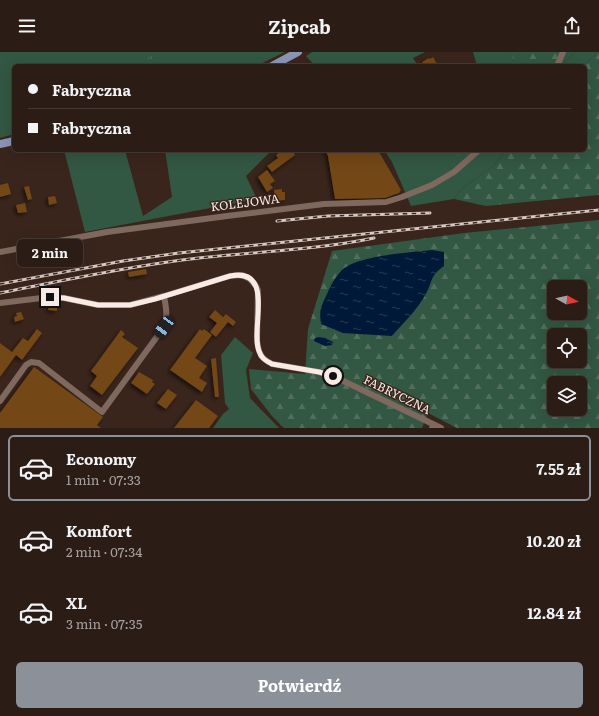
<!DOCTYPE html>
<html lang="pl">
<meta charset="utf-8">
<style>
:root{--surface:#2b1c15;--page:#372922;--text:#f1f3f6;--muted:#a6a1a0;--line:#473a34;--accent:#8c9099}
body{margin:0;font-family:Literata,serif;background:var(--page);color:var(--text);height:100vh;display:flex;flex-direction:column;font-size:15px;white-space:nowrap}
*{box-sizing:border-box;margin:0}
p{font-size:13px;color:var(--muted)}
.icon{flex:none;width:22px;height:22px;fill:none;stroke:currentColor;stroke-width:2;stroke-linecap:round;stroke-linejoin:round}
.map{position:relative;height:376px;overflow:hidden}
.drawer{display:flex;flex-direction:column;background:var(--surface);flex:1}
.drawer>*{flex:none}
.guide{position:absolute;left:12px;top:12px;width:575px;height:88px;border-radius:6px;box-shadow:0 4px 16px #0002,0 0 0 1px var(--line);display:grid;align-content:center;height:88px;padding:0 16px;background:var(--surface)}
.needle{width:26px;rotate:98deg}
.tools{position:absolute;left:547px;top:228px;display:grid;gap:8px}
.tools a{display:grid;place-items:center;width:40px;height:40px;border-radius:6px;background:var(--surface);box-shadow:0 4px 16px #0002,0 0 0 1px var(--line);font-size:20px}
.end{position:absolute;width:18px;height:18px;margin:-9px;border:5px solid #f8ebe5;background:#111;box-shadow:0 0 0 2px #111}
.from{border-radius:50%}
.bubble{position:absolute;height:28px;border-radius:6px;background:var(--surface);box-shadow:0 4px 16px #0002,0 0 0 1px var(--line);font-size:13px;font-weight:700;line-height:28px;text-align:center}
.car{position:absolute;width:12px;height:24px;margin:-12px -6px;border-radius:5px;box-shadow:0 0 3px 1px #0007;background:linear-gradient(#222 24%,#8ab4d8 0 40%,#222 0 76%,#8ab4d8 0 86%,#222 0)}
.guide b{display:flex;align-items:center;gap:14px;height:38px;font-size:15px}
.guide b+b{border-top:1px solid var(--line)}
.guide i{width:10px;height:10px;background:var(--text)}
ul{padding:7px 0 0;list-style:none}
li{display:flex;align-items:center;gap:12px;height:66px;margin:0 8px 6px;padding:0 8px;border:2px solid transparent;border-radius:6px}
li div{flex:1}
li b{display:block;font-size:15px}
li em{font-style:normal;font-weight:700}
li.active{border-color:var(--accent)}
li>.icon{width:36px;height:36px;stroke-width:1.5}
.button{display:flex;gap:8px;margin-top:auto;padding:8px 16px}
.button a{flex:1;height:46px;border-radius:6px;background:var(--accent);color:#fff;font-size:16px;font-weight:700;line-height:46px;text-align:center}
header{display:flex;justify-content:space-between;align-items:center;height:52px;padding:0 16px;background:var(--surface);font-size:18px;font-weight:700}
.map>svg:first-child{display:block}
.green{fill:#325742}
.forest{fill:url(#forest-firs);fill-rule:evenodd}
.park{fill:url(#park-tufts)}
.water{fill:url(#water-ripples)}
.building{fill:#734617;filter:url(#shadow)}
.lines{fill:none;stroke-linecap:round;stroke-linejoin:round}
.minor{stroke:#7f685d;stroke-width:6}
.major{stroke:#8a94b5;stroke-width:8}
.rail-casing{stroke:#d6c8c2;stroke-width:3}
.rail{stroke:#39251c;stroke-width:1.5;stroke-dasharray:4.5;stroke-linecap:butt}
.route{stroke:#f8ebe5;stroke-width:5}
.labels{text-anchor:middle;stroke-width:3;stroke-linejoin:round;paint-order:stroke}
.street-label{font-size:12px;fill:#f8ebe5;stroke:#39251c}
</style>
<header><svg class="icon" aria-label="menu" viewBox="0 0 24 24"><path d="M4 6h16M4 12h16M4 18h16"/></svg>Zipcab<svg class="icon" aria-label="share" viewBox="0 0 24 24"><path d="M12 15V3M7 8l5-5 5 5M5 13v7h14v-7"/></svg></header>
<div class="map">
<svg width="599" height="376" viewBox="0 0 599 376">
<defs>
<pattern id="forest-firs" width="22" height="20" patternUnits="userSpaceOnUse"><rect width="22" height="20" fill="#325742"/><path d="M5 1l3.5 6h-7zM16 11l3.5 6h-7z" fill="#506f5d"/></pattern>
<pattern id="park-tufts" width="24" height="20" patternUnits="userSpaceOnUse"><rect width="24" height="20" fill="#325742"/><path d="M3 7l-1-3M5 7V3M7 7l1-3M15 17l-1-3M17 17v-4M19 17l1-3" fill="none" stroke="#506f5d"/></pattern>
<pattern id="water-ripples" width="26" height="14" patternUnits="userSpaceOnUse"><rect width="26" height="14" fill="#001938"/><path d="M2 4q2-2 4 0t4 0M15 11q2-2 4 0t4 0" fill="none" stroke="#263b55"/></pattern>
<filter id="shadow"><feDropShadow dx="-2" dy="2" stdDeviation="2" flood-color="#0009"/></filter>
</defs>
<rect width="100%" height="100%" fill="#39251c"/>
<path class="green" d="M0,0h285l-29,14h-242v68l-14,4z
M312,0h113l-12,6 5,8h-103l-9,-10z
M473,0h38l4,14h-38z
M575,0h22l-13,14h-23z
M64,98h61l18,66 29,-19 -7,-47h107l-26,26 11,23 -172,33z
M384,98h85l1,1 2,-1h35l-15,17 -32,23 -6,9 -43,7 -19,-44z
M235,285l18,16 -7,17 4,28 29,30h-66l10,-14 6,-5 -4,-6 -4,-48z"/>
<path class="forest" d="M511,0h64l-14,14h-46z
M597,0h2v143l-113,11 -32,-7 6,-9 32,-23 15,-17h78l-1,-84z
M599,168v208h-142l-29,-15 -6,15h-138l-12,-12 -21,-27 -2,-20 56,5 3,-45 24,-78 132,-18zM554,235h26v26h-26zM554,283h26v26h-26zM554,331h26v26h-26z"/>
<path class="park" d="M156,0l14,14h-34z"/>
<path class="water" d="M432,198l12,2v14c-14,10 -11,14 -18,28 -9,16 -23,29 -34,42l-49,-3 -22,-9c-2,-15 0,-17 6,-30 3,-8 9,-18 15,-24 14,-14 70,-18 90,-20z
M319,285l6,1 8,4 -1,3 -7,1 -11,-5 1,-3z"/>
<path class="building" d="M433,5l5,9h-13l-3,-4 7,-4 1,1z
M283,98l3,3 6,-3 3,5 -23,17 -5,-6 11,-8 -2,-3z
M325,98h53l23,40 -2,3 -14,5 -50,1 -7,-43z
M267,118l8,11 -5,3 3,4 -6,4 -9,-15z
M8,131l3,11 -11,3v-12z
M29,134l3,13 -4,1 -4,-13z
M282,137v3h3v8l-10,1 -1,-11z
M55,144l2,7 -8,2 -1,-8z
M25,151l2,9 -9,1 -2,-8z
M146,217l1,5 -18,3 -1,-5z
M49,252l8,1v6l-9,-1z
M215,258l8,7 3,-3 10,8 -3,4 -5,-4 -12,15 -6,-5 7,-9 -8,-6z
M21,260l3,7 -9,3 -1,-5 3,-1 -1,-3z
M37,277l5,4 -20,27 -6,-5 -16,22v-34l12,9 11,-14 5,3z
M200,277l2,2 2,-2 8,6 -17,23 12,8 -8,12 8,5 -5,9 -32,-22z
M121,278l4,4 -3,3 16,11 -36,47 -12,-9 7,-10 -6,-5z
M216,306l3,39h-4l-4,-38z
M34,315l69,50 -6,8 4,3h-101v-15z
M139,320l14,8 -1,2 3,2 -8,10 -16,-11z
M168,337l9,6 -11,14 -9,-6z
M196,348l22,16 -9,12h-35z"/>
<g class="lines">
<path class="minor" d="M557,14l6,-14
M0,200l107,-20 120,-16 97,-12 62,-2 16,-5 30,-12 22,-13 25,-22
M0,251l50,-6 14,1 34,7h32l34,-9 66,-20 12,-1 8,4 6,7 2,4 -1,51 2,10 3,6 5,4 5,3 47,8 14,4 102,49
M0,349l26,-36 5,-3 8,1 63,49 62,-85c4,-11 2,-20 0,-31
M432,376l3,-3 6,3"/>
<path class="major" d="M272,14l26,-14
M0,92l14,-3"/>
<g class="rail-casing">
<path id="rail" d="M277,169l51,-5 102,-3
M0,232l123,-23 56,-8 420,-43
M0,241c60,-12 121,-25 182,-33 63,-8 129,-9 192,-22"/>
</g>
<use href="#rail" class="rail"/>
</g>
<g class="lines">
<path class="route" d="M50,245l14,1 34,7h32l25,-6 75,-23c46,-9 20,53 29,75 2,7 7,10 13,13l47,8 14,4"/>
</g>
<g class="labels">
<g class="street-label">
<text transform="translate(245 151) rotate(-7)" y="4">KOLEJOWA</text>
<text transform="translate(397 343) rotate(26)" y="4">FABRYCZNA</text>
</g>
</g>
</svg>
<div class="tools">
<a><svg class="needle" viewBox="-14 -14 28 28"><path d="M0-13l5 13h-10z" fill="#e53935"/><path d="M0 13l5-13h-10z" fill="#a6a1a0"/></svg></a>
<a><svg class="icon" aria-label="locate" viewBox="0 0 24 24"><circle cx="12" cy="12" r="6"/><path d="M12 2v4M12 18v4M2 12h4M18 12h4"/></svg></a>
<a><svg class="icon" aria-label="layers" viewBox="0 0 24 24"><path d="M12 4l9 5-9 5-9-5zM3 14l9 5 9-5"/></svg></a>
</div>
<i class="end from" style="left:333px;top:324px"></i>
<i class="end" style="left:50px;top:245px"></i>
<div class="bubble" style="left:17px;top:187px;width:66px">2 min</div>
<i class="car" style="left:164px;top:275px;rotate:216deg"></i>
<div class="guide">
<b><i class="from"></i>Fabryczna</b>
<b><i></i>Fabryczna</b>
</div>
</div>
<section class="drawer">
<ul>
<li class="active"><svg class="icon" aria-label="car" viewBox="0 0 24 24"><path d="M5 17H2v-5l4-1 3-4h7l3 4 3 1v5h-3M9 17h6M6 11h13"/><circle cx="7" cy="17" r="2"/><circle cx="17" cy="17" r="2"/></svg><div><b>Economy</b><p>1 min · 07:33</p></div><em>7.55 zł</em></li>
<li><svg class="icon" aria-label="car" viewBox="0 0 24 24"><path d="M5 17H2v-5l4-1 3-4h7l3 4 3 1v5h-3M9 17h6M6 11h13"/><circle cx="7" cy="17" r="2"/><circle cx="17" cy="17" r="2"/></svg><div><b>Komfort</b><p>2 min · 07:34</p></div><em>10.20 zł</em></li>
<li><svg class="icon" aria-label="car" viewBox="0 0 24 24"><path d="M5 17H2v-5l4-1 3-4h7l3 4 3 1v5h-3M9 17h6M6 11h13"/><circle cx="7" cy="17" r="2"/><circle cx="17" cy="17" r="2"/></svg><div><b>XL</b><p>3 min · 07:35</p></div><em>12.84 zł</em></li>
</ul>
<div class="button"><a>Potwierdź</a></div>
</section>
